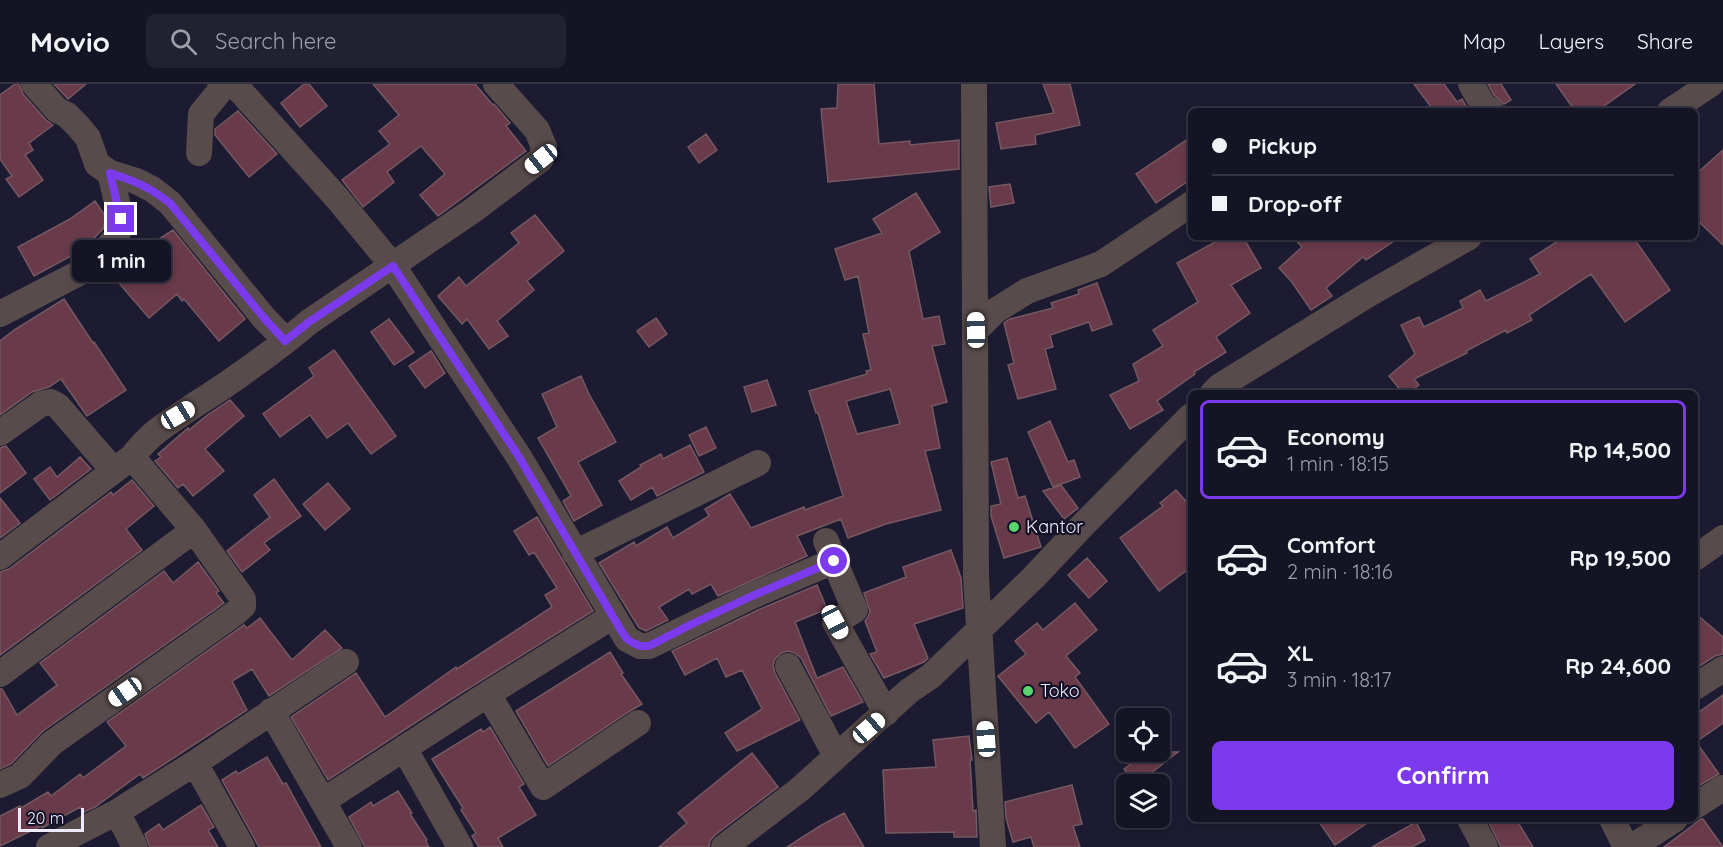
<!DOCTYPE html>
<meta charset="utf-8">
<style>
:root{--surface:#151425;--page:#222132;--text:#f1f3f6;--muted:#9d9ea7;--line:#343342;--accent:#7c3aed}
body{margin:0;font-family:Quicksand,sans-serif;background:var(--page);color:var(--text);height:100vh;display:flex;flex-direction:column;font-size:22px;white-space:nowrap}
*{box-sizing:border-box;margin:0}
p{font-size:20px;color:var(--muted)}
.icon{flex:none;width:33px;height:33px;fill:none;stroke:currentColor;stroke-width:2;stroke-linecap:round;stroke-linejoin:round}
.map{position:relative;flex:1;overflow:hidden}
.side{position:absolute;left:1188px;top:306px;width:510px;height:432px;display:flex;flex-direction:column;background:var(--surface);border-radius:9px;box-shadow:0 3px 9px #0003,0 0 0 2px var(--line)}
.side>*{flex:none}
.hud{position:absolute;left:1188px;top:24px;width:510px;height:132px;border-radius:9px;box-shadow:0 3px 9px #0003,0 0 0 2px var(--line);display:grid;align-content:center;height:132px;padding:0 24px;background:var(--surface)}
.fabs{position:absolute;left:1116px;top:624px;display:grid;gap:12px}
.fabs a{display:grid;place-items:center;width:54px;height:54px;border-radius:9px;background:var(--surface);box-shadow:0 3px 9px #0003,0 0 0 2px var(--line);font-size:30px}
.scale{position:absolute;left:18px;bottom:15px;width:66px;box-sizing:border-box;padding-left:6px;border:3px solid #ececfc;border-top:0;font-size:16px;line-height:21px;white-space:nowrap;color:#ececfc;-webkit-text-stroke:4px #131127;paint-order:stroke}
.end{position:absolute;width:27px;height:27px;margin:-14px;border:8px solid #7c3aed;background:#fff;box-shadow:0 0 0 3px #fff}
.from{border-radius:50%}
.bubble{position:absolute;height:42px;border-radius:9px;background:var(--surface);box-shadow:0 3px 9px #0003,0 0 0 2px var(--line);font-size:20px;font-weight:700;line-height:42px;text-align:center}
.car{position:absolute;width:18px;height:36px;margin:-18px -9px;border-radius:8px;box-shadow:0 0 4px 2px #0007;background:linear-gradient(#fff 24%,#345 0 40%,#fff 0 76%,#345 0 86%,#fff 0)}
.hud b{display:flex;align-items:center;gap:21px;height:57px;font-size:22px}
.hud b+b{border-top:2px solid var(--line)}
.hud i{width:15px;height:15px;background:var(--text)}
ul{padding:10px 0 0;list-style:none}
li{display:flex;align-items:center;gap:18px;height:99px;margin:0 12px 9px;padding:0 12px;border:3px solid transparent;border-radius:9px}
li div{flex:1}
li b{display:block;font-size:22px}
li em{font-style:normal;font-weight:700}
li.on{border-color:var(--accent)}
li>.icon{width:54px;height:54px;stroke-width:1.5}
.cta{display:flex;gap:12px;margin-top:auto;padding:12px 24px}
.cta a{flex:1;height:69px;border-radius:9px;background:var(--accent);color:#fff;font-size:24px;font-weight:700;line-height:69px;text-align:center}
header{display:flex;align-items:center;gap:36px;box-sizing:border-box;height:84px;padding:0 30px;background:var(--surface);border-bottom:2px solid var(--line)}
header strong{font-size:28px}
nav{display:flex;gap:33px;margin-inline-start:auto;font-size:21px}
.search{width:420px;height:54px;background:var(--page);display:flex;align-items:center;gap:15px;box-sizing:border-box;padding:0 21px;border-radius:9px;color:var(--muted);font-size:22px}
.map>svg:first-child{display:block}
.building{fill:#683a4a;stroke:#765861;stroke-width:1.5;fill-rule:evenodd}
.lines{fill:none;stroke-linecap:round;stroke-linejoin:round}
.street{stroke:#584b4b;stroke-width:26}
.route{stroke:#7c3aed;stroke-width:8}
.poi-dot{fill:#5ad56e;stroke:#131127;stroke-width:2}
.labels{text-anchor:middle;stroke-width:4.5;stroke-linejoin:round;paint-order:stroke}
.poi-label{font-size:18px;fill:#ececfc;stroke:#131127;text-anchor:start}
</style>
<header>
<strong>Movio</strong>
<div class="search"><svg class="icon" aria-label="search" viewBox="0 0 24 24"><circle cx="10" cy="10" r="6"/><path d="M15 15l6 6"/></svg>Search here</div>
<nav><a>Map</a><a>Layers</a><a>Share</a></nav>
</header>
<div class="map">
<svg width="1723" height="763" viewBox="0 0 1723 763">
<rect width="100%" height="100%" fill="#1c1b31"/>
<path class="building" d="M15,0h4l4,10 23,26 7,5 -24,18 4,7 -8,5 18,25 -24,17 -13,-18 6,-3 -12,-17v-64z
M54,0h32l-18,15z
M304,0h5l18,22 -27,21 -19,-24z
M373,0h102l18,21 1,-1 16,19 -4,3 20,25 -88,65 -18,-21 25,-21 -24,-28 -34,26 7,10 -31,25 -21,-27 48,-36 -11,-13 20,-16z
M838,0h36l5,60 31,-3v4l49,-5v29l-131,13 -7,-73 16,-1z
M1043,0h27l10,41 -45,10 1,9 -35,5 -5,-26 58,-10z
M1414,0h30l13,18 5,-3 7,12h-35z
M1488,0h13l10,16 -7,4 -10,-9z
M1556,0h79l-38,27h-22z
M238,27l39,43 -28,23 -34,-42v-6z
M706,50l11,16 -18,13 -11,-16z
M1191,53v42l-35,24 -20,-29z
M1723,66v95l-28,-27v-43z
M1010,100l4,19 -23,4 -2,-20z
M916,109l24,39 -31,19 14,68 16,-3 6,28 -13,2 15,56 -15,4 8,42 -15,3 16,59 -55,14 -38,14 -7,-19 -44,17 10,20 -89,40 -7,-12 -19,10 -3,-5 -30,18 9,13 -22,11 -7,-3 -40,-65 35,-21 2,4 31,-19 6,11 36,-22 -4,-7 25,-15 21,34 53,-21 1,3 38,-14 -25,-83h-2l-7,-22 58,-17 -1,-3 5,-1 -8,-36 6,-1 -11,-57 -13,4 -10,-31 47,-16 -9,-14zM890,305l10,35 -43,10 -11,-33z
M95,117l9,13 2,5 -3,10 -21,21 -48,26 -16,-29 52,-28z
M535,131l29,36 -37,30 7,9 -37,31 11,15 -19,13 -22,-30 -5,5 -24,-28 21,-19 7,9 53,-43 -8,-10z
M173,146l72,89 -26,22 -35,-42 -2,2 -5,-7 -28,24 -36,-42 33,-27 -1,-1z
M1224,153h19l18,31 -30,17 19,28 -34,24 10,15 -32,20 1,2 -38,27 6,9 -33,19 -20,-34 29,-14 -6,-17 30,-18 -10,-16 45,-28 -21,-39z
M1293,153h107l-34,23 -3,-3 -37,31 6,8 -21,14 -20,-29 -12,-13 23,-21z
M1564,153h69l37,53 -45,32 -34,-48 -62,41 3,5 -25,13 -1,-3 -40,21 1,2 -53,26 5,6 -10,8h-6l-14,-17 26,-22 -14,-29 18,-8 5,10 39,-19 -3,-7 20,-11 6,11 54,-27 -10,-15z
M1097,199l15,41 -20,7 -3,-9 -39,13 3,12 -8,2 11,40 -38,10 -10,-34 6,-2 -10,-40 6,-4 43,-11 -2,-5 28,-9 -1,-4z
M64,215l29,44 1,-1 32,48 -39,26 -26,-37 -12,8 -17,5 -32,23v-74l14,-11z
M656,234l11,16 -18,13 -12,-16z
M389,235l25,33 -20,13 -23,-33z
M334,266l62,86 -25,18 -23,-31 -21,15 -17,-23 -30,22 -17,-23 51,-38 -5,-8z
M431,267l14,22 -20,15 -16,-22z
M581,292l8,18 27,48 -38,20 24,43 -28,16 -11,-20 8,-5 -33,-58 19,-11 -15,-33z
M767,296l9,25 -24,7 -8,-25z
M230,316l14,16 -39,33 19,22 -31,25 -10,-12 -5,4 -23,-27 6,-4 -3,-3 30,-26 1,2 17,-14z
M1050,337l18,41 6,-2 6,17 -27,10 -25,-55z
M706,343l10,21 -17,8 -10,-21z
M690,361l14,27 -47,24 -5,-9 -21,13 -12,-19 22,-14 -1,-2 21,-11 2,5z
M6,362l20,27 -26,20v-45z
M80,373l11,12 -41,31 -16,-21 16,-12 7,10z
M1007,374l11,40 7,-2 16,51 -37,11 -13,-42v-10l10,-2 -10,-42z
M274,395l27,37 -37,27 6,7 -28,22 -15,-21 43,-34 -16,-22z
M132,396l22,26 -28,23 16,21 -142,105v-83l9,-3 102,-77 2,3z
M328,399l22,26 -25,21 -22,-26z
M1061,401l17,23 -14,11 -21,-28z
M1176,406l15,17v60l-32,24 -39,-53 43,-32 -3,-3z
M0,414l20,25 -20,15z
M537,433l56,94 -143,89 -122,80 -37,-63 65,-44 29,44 71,-50 1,2 26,-17 69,-45 -7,-12 12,-7 -23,-36 -5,3 -15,-24z
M951,466l10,28 2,30 -49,16 14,34 -4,4 -40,16 -14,-24 7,-2 -12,-31 3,-4 2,-6 -6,-18 42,-16 -3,-10z
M1087,474l20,23 -18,17 -21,-23z
M198,478l21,29 -3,2 8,10 -181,128 -32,33 -11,5v-80h2l15,26 40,-30 -17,-22 124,-92 9,12z
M817,501l10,24 -32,13 22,56 26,-11 20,35 -32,14 -30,-58 -6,-5 -7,-2 -7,2 -6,6 -2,6 2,8 25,47 -63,31 -12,-18 37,-24 -20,-39 -16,7 -9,-19 -32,17 -13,-24 86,-41z
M1075,519l22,27 -31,26 14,17 -5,4 34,47 -34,24 -26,-36 -13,11 -38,-47 28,-22 -11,-13 22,-18 6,7z
M1695,529l28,24v17l-8,2 -20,13z
M260,534l32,42 33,-30 17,18 -73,48 -17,-27 -20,12 15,29 -104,68 -3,-4 -45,33 -11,5 -4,-5 -38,21 -1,-2 -41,20v-30l20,-10 1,2 27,-16 3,4 29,-22 3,4 43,-32 -19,-24 137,-97 3,3z
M610,568l13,21 -2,1 21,30 -12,7 -82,55 -32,-55z
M1723,611v28l-27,19 23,32 -24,14v-73z
M490,643l34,57 -5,3 17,28 -38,23 5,9h-24l-7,-11 4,-3 -15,-23 2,-2 -31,-49 49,-30 2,3z
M969,652l3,24h-2l3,51 3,-1 1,27h-23v-5l-68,1 -3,-63 53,-3 -3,-27z
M1147,668h31l-41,32 -13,-15z
M752,669l26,34 -63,48 -5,6 -1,6h-50l28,-24 -9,-10z
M267,673l16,27 3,-1 35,64h-62l-37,-67 14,-9 2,3z
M1072,701l10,39 -9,2 7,21h-46l-3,-10 -18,5 -7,-24 -1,-16z
M398,707l14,22 -2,1 17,26 -1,1 3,6h-64l-16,-30 22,-15 2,4z
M201,721l13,22 -6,3 10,17h-68l-5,-13 14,-10 4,6z
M844,729l20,34h-77l33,-21z
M1317,735h56l-38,26z
M1487,735h29l17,28h-32z
M1701,735h2l20,28h-59z
M1416,738l9,18 -13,7h-40z"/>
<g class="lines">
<path class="street" d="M34,0l23,26 10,5 11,11 10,12 9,26 13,9 26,8 16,8 18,14 94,115 22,23 23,-19 163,-111 69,-52 3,-12 -7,-17 -41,-46
M234,0l103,114 56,68 126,191 108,182 13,7h9l103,-50 82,-35
M974,0l2,494 17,269
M1471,0l12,21 8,6
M1670,27l41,-27
M199,69l2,-39 18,-22 2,-8
M0,230l79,-41 28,-25 10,-12 4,-17 -11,-46
M976,246l19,-19 32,-20 74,-27 90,-60
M1213,309l7,-7 149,-92 100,-57
M0,349l41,-29 10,-2 7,4 56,65
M826,457l29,69 -20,12 51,91
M575,469l183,-90
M0,473l132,-100c21,-27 35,-33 61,-51 32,-20 63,-42 93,-65
M1695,474l28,-20
M788,582l48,90
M0,590l194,-144 -62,-73
M1695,603l28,-18
M488,610l55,93 95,-64
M271,627l78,136
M404,664l56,99
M195,679l47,84
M0,701l20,-9 32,-33 182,-129 9,-8v-7l-49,-69
M323,717l165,-107 125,-78
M1695,722l28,-18
M117,728l18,35
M1470,735l15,28
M1612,735l14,28
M49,763l68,-35 78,-49 151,-101
M724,763l75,-57 110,-99 22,-15 102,-98 50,-53 108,-109
M1632,763l43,-28"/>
</g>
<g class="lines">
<path class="route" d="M121,135l-11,-46c25,8 39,14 60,30l94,115 21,23 24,-19 84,-56 126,191 103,175 5,7 6,4 7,3h9l41,-21 62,-29 82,-35"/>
</g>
<g class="poi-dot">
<circle cx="1014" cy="443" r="6"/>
<circle cx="1028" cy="607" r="6"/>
</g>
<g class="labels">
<g class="poi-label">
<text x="1026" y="449">Kantor</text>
<text x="1040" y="613">Toko</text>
</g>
</g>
</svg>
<div class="fabs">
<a><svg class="icon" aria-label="locate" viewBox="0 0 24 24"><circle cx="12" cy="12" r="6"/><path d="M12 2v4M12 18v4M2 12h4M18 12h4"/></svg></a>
<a><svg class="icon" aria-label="layers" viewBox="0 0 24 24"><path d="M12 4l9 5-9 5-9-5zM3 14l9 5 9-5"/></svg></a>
</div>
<div class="scale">20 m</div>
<i class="end from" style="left:834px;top:477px"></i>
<i class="end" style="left:121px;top:135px"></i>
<div class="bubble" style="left:72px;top:156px;width:99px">1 min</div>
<i class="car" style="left:541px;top:75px;rotate:231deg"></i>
<i class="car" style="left:976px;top:246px;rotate:359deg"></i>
<i class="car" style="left:178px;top:331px;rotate:59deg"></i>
<i class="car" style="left:835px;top:538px;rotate:152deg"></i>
<i class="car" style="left:125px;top:608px;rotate:235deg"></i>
<i class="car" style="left:869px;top:644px;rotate:49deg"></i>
<i class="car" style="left:986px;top:655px;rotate:356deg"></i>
<div class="hud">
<b><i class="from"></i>Pickup</b>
<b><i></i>Drop-off</b>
</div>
<section class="side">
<ul>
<li class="on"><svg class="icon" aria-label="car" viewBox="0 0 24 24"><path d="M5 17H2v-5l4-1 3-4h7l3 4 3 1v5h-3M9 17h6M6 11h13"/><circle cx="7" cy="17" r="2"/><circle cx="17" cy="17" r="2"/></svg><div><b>Economy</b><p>1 min · 18:15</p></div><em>Rp 14,500</em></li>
<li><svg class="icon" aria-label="car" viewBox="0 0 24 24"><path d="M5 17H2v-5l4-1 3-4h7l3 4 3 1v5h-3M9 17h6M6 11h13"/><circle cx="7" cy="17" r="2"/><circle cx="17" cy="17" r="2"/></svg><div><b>Comfort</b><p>2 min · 18:16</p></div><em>Rp 19,500</em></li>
<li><svg class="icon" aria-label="car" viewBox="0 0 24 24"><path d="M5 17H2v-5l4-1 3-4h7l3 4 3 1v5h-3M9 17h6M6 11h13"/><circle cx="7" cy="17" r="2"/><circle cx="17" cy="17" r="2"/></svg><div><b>XL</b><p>3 min · 18:17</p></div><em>Rp 24,600</em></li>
</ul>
<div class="cta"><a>Confirm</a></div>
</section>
</div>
